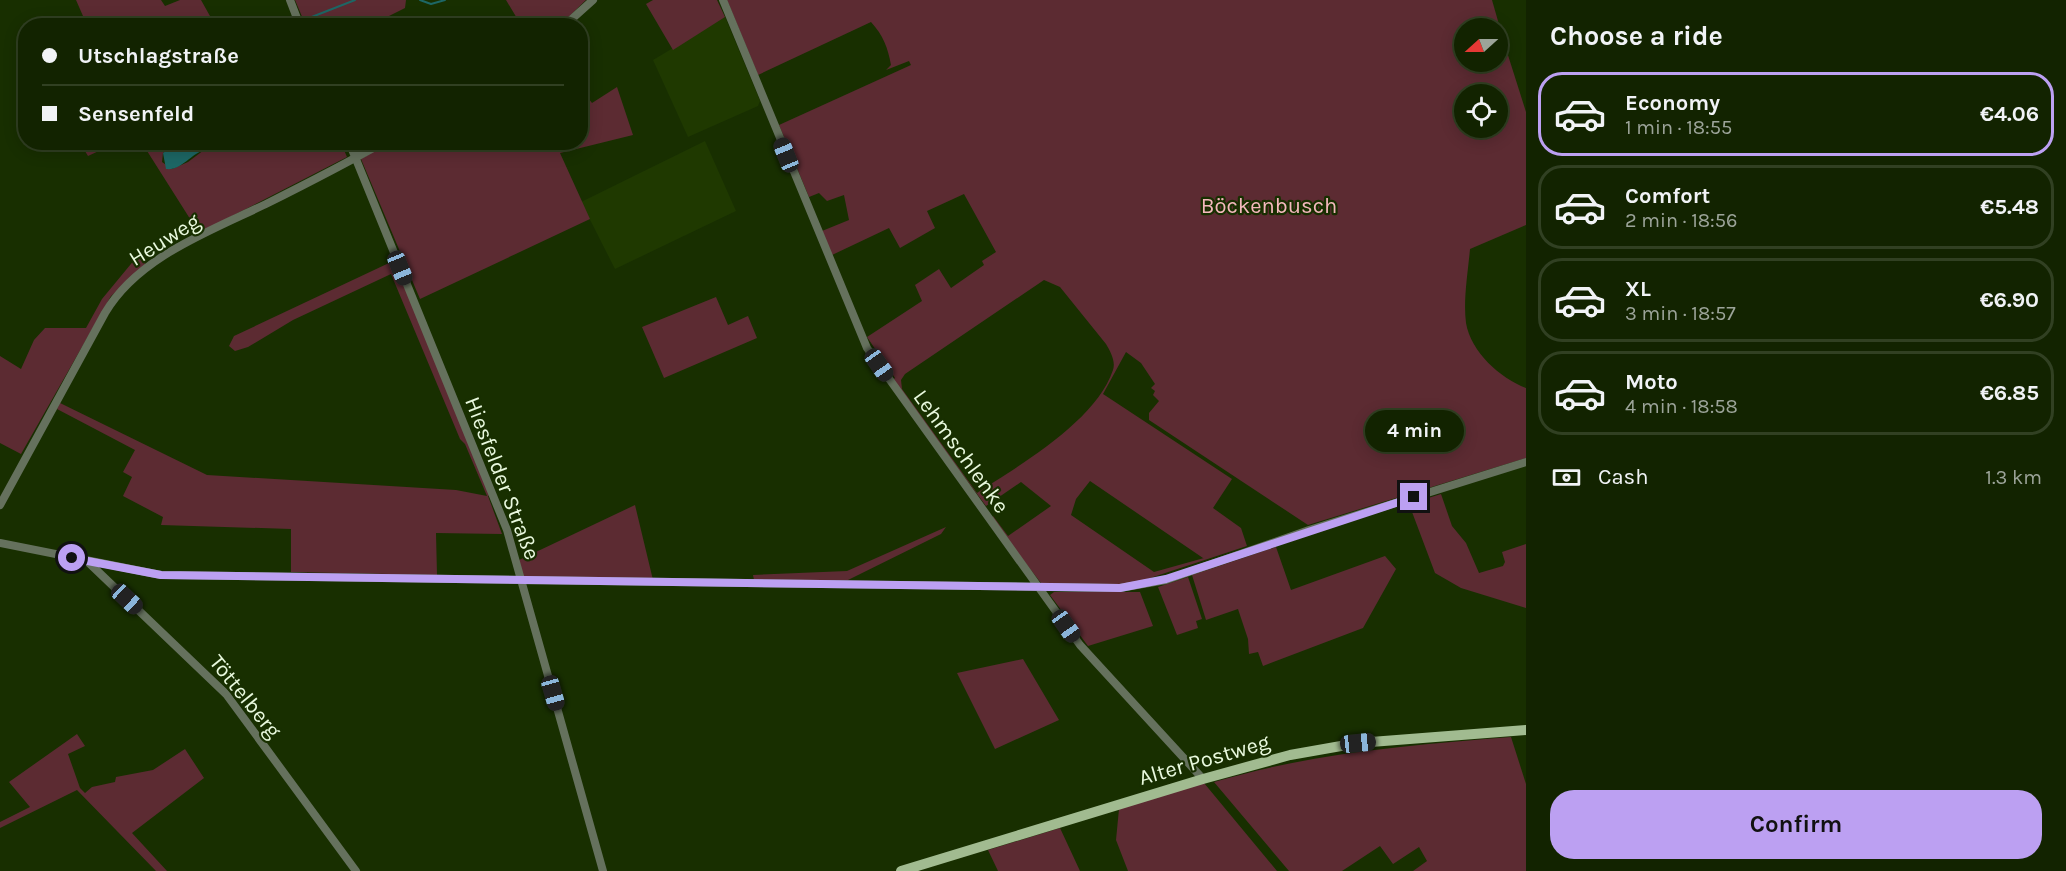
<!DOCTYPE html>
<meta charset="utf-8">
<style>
:root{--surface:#122300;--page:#1b2b0a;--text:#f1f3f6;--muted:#9ca499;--line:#314022;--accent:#bca0f2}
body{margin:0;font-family:Karla,sans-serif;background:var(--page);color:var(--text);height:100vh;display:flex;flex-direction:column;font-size:22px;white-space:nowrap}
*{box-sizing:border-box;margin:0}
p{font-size:20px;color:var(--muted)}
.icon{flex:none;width:33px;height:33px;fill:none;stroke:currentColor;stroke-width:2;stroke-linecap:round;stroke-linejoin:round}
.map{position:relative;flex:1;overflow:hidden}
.side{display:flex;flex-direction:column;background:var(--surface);width:540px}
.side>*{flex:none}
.banner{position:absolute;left:18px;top:18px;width:570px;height:132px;border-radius:24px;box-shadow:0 3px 15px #0003,0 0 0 2px var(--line);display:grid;align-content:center;height:132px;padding:0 24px;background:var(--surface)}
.needle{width:39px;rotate:249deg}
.controls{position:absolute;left:1454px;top:18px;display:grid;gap:12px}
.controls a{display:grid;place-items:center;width:54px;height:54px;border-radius:50%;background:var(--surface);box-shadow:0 3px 15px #0003,0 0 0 2px var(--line);font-size:30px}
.end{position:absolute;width:27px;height:27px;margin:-14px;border:8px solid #bca0f2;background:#111;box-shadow:0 0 0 3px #111}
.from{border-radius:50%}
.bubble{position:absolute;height:42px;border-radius:21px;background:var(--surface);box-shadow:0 3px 15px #0003,0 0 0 2px var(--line);font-size:20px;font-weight:700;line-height:42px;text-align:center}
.car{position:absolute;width:18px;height:36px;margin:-18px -9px;border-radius:8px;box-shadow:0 0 4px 2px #0007;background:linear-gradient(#222 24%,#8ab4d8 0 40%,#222 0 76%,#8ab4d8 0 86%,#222 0)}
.banner b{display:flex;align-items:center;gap:21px;height:57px;font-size:22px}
.banner b+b{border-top:2px solid var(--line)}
.banner i{width:15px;height:15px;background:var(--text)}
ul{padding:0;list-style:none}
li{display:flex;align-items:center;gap:18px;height:84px;margin:0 12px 9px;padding:0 12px;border:3px solid var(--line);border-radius:24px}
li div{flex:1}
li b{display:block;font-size:22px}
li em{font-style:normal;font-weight:700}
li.selected{border-color:var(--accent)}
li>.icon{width:54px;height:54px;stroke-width:1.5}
h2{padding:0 24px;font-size:27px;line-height:72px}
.pay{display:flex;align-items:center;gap:15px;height:66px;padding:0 24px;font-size:22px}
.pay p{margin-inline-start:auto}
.primary-button{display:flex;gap:12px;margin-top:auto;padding:12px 24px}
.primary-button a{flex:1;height:69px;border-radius:24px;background:var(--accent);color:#111;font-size:24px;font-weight:700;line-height:69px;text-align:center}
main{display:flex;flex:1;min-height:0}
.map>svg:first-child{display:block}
.built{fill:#1f3900}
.green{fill:#5c2b32;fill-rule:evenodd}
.water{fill:#1d6765}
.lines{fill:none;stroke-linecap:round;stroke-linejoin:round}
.stream{stroke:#1d6765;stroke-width:2}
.minor{stroke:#65715d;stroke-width:8}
.major{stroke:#a1bb90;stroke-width:10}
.route{stroke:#bca0f2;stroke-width:8}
.labels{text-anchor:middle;stroke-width:4.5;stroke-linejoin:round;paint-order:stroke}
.park-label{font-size:22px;fill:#f4b8bd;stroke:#182f00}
.street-label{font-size:22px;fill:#e9f9de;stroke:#182f00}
</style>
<main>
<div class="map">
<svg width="1526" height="871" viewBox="0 0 1526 871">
<rect width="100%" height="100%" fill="#182f00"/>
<path class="built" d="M725,17l35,84 -2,5 -70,31 -35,-77z
M705,141l31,70 -121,58 -34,-67z"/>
<path class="green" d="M76,0h85l4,6 15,-6h21l14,25h-153l21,-9z
M295,0h111l-1,8 -34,17 -65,1z
M506,0h80l-27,26 -38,-1z
M653,0h64l8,17 -52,33 -27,-46z
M727,0h765l10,35 8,10 -3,7 19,60v113l-56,24c-2,23 -7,51 -4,74 5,29 34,55 60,65v70l-218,67 -159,-105v-7l10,-12 -6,-6 2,-4 -4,-3 4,-4 -14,-21 -15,-11 -23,42 129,85 -19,29 28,20 6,18 -112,37 -31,2 -63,-2 -49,-63 1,-4 15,20 43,-30 -30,-24 -35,24 -94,-126 3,-2 -28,-41 55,-36 -7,-16 24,-16 12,19 33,-23 -2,-4 14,-9 -32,-58 -37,17 8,17 -35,20 -11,-20 -57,27 -10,-24 27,-11 -5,-25 -17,6 -8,-8 -10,4 -30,-72 132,-60 -2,-4 -23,9 5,-5c-3,-17 -8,-30 -20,-43l-113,53zM1464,28h33v34h-33zM1464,94h33v34h-33zM1044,280l16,7 46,57c4,7 10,17 7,26 -17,51 -93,95 -136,123l-75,-104 -1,-9 4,-6zM1090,481l113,77h1l-50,14 -83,-57 5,-16z
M617,87l16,48 -73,18 30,66 -170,80 -59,-140 27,-16 192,-1 1,-53 11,14z
M80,143h36l-28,13z
M142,143h49l-3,8 -12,-7 -13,9 -1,9 10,7 16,-7 16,-12 -5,-7h142l6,14 -148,76z
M140,253l6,13 -35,30 -90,158 -21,-11v-87l21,13 13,-29 11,-12h41l16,-29z
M392,256l99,238 -3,2 14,38 -66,-1 1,42 -146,-3v-43l-130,-4 2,-8 -40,-21 9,-19 -9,-5 12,-22 -78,-41 3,-6 147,72 249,15 31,6 -22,-52 -5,-5 -69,-165 -98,46 -45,27 -13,4 -6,-5 5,-10 155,-73z
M716,297l12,28 20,-9 9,22 -93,40 -22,-51z
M1441,494l11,32 14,17 13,30 24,-7 2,-4 -3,-10 24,-8v64l-65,-20 -26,-15 -26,-69z
M635,505l18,75h-129l-5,-20z
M946,527l-5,7 -93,46h-94l-1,-5 94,-4z
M1276,547l15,43 94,-34 11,13 -33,59 -100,38 -5,-14 -9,2 -1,-15 -10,-30 -32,11 -14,-45z
M1188,577l14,42 -6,2 2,7 -21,7 -19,-48z
M1054,592h86l13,34 -65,20 -38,-51z
M1023,659l36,61 -64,29 -38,-76z
M77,734l8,12 -17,8 12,34 5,5 7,-6 23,-5 1,-5 37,-7 32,-21 19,29 -72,55 35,38h-11l-79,-81 -77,38v-6l30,-15 -21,-25z
M1511,737l15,47v87h-113l14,-10 -8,-14 -26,17 -13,-18 -38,25h-53l-75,-89c98,-29 196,-37 297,-45z
M1204,783l73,88h-149l-12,-31 3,-31z
M1060,828l20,43h-82l-10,-21z"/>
<path class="water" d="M191,143h8l5,7c-13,4 -23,21 -38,19l-3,-16 13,-9 12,7z"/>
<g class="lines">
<path class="stream" d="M420,0l11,4 14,-4
M304,20l51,-20"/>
<path class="minor" d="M290,0l10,26
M723,0l144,348 213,297 123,134
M564,26l29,-26
M349,142l158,388 96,341
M0,505l105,-192c33,-56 105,-82 161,-109 40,-20 79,-40 118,-62
M0,543l161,32 959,13 46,-8 143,-50 217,-68
M88,562l138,132 130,177"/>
<path class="major" d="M901,871l302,-92 87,-24 68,-12 168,-13"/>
</g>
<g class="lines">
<path class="route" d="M72,558l89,17 959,13 46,-9 248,-82"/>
</g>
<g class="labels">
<g class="park-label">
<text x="1269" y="213">Böckenbusch</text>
</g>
<g class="street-label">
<text transform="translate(164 239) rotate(-32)" y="8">Heuweg</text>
<text transform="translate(962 451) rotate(54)" y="8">Lehmschlenke</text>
<text transform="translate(503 478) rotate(69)" y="8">Hiesfelder Straße</text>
<text transform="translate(246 696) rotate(51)" y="8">Töttelberg</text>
<text transform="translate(1204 759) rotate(-16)" y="8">Alter Postweg</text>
</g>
</g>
</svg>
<div class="controls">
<a><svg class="needle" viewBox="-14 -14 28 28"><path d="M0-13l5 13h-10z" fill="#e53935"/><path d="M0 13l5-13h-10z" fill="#9ca499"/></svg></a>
<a><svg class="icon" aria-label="locate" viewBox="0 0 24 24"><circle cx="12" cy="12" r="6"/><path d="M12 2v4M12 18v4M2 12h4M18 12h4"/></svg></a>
</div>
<i class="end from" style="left:72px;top:558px"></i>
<i class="end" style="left:1414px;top:497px"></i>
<div class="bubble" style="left:1365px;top:410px;width:99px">4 min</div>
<i class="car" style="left:786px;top:155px;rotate:338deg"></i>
<i class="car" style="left:400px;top:268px;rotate:158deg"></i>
<i class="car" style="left:879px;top:365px;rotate:145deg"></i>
<i class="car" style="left:127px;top:599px;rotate:133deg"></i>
<i class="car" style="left:1066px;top:626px;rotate:145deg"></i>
<i class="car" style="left:553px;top:693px;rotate:164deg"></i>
<i class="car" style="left:1358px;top:743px;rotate:84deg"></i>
<div class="banner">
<b><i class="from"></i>Utschlagstraße</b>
<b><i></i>Sensenfeld</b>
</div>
</div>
<section class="side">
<h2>Choose a ride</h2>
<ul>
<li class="selected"><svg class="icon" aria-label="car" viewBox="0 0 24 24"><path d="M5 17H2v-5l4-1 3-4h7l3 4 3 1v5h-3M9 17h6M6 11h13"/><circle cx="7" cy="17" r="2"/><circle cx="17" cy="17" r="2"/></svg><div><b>Economy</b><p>1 min · 18:55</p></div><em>€4.06</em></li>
<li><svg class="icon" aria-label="car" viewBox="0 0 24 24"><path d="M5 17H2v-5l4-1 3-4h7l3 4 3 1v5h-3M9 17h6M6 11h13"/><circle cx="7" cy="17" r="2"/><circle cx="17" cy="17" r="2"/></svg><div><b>Comfort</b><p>2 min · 18:56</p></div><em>€5.48</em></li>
<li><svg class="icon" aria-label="car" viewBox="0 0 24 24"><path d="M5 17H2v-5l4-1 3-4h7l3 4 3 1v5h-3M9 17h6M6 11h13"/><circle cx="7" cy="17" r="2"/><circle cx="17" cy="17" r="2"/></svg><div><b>XL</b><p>3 min · 18:57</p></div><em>€6.90</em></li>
<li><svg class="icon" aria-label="car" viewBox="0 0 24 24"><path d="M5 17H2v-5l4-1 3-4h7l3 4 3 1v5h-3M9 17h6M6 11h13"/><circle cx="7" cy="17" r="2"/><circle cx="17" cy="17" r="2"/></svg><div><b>Moto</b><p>4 min · 18:58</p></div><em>€6.85</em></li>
</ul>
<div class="pay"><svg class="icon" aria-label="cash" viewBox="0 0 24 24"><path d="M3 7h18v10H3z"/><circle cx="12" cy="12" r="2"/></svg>Cash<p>1.3 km</p></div>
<div class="primary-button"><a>Confirm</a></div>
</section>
</main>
